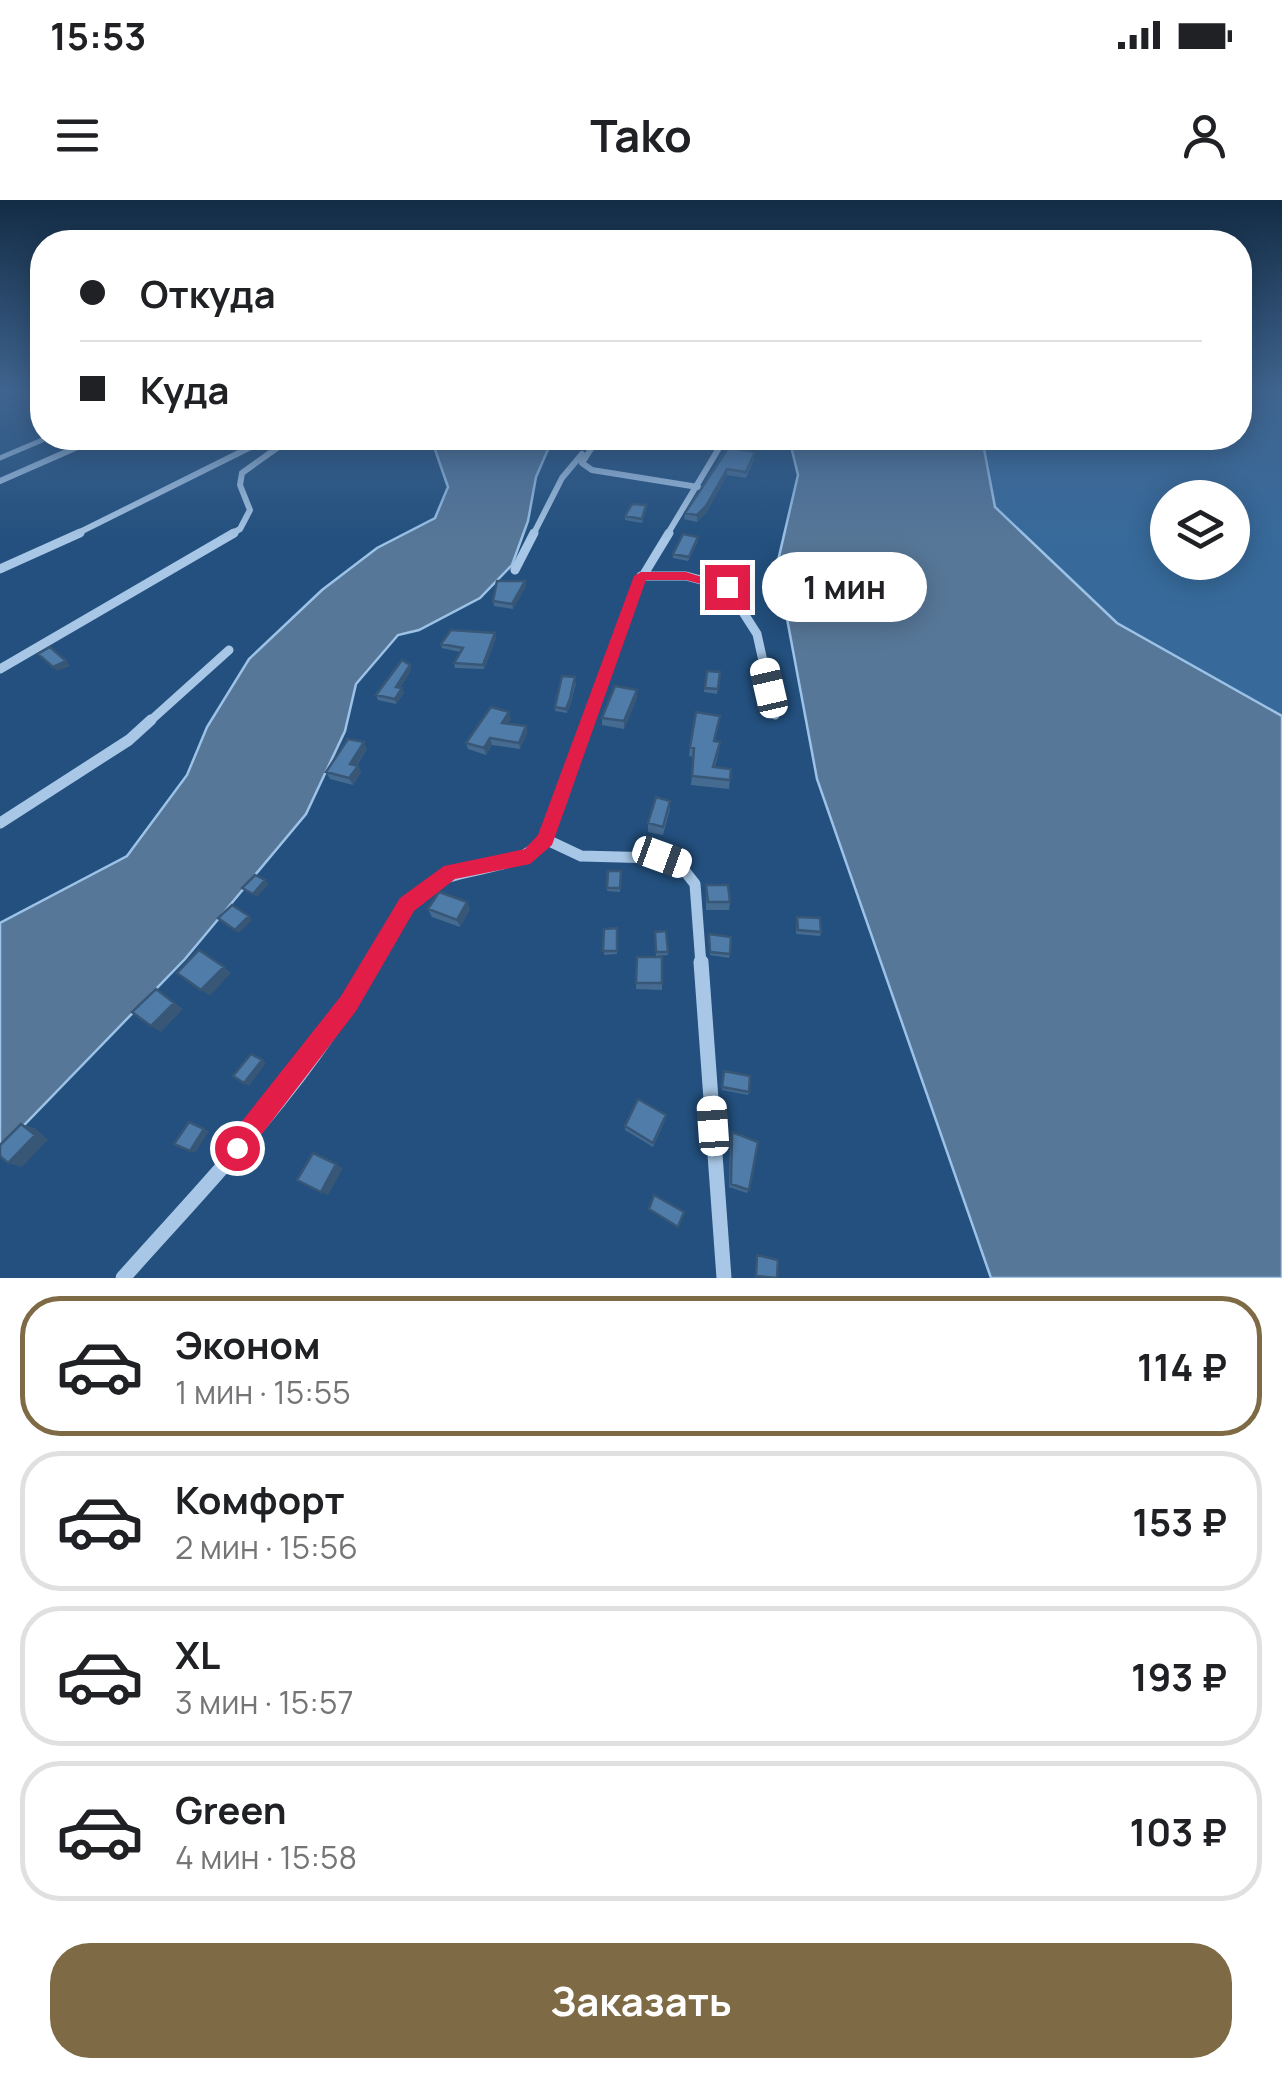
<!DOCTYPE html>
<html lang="ru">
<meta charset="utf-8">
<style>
:root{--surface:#fff;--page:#f6f6f6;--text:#202124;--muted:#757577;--line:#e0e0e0;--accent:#7e6a44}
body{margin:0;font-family:Manrope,sans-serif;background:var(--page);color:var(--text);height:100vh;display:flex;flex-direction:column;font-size:38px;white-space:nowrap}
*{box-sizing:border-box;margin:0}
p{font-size:32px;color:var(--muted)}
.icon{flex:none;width:55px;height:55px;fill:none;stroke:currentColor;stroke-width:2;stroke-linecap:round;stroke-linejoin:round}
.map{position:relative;height:1078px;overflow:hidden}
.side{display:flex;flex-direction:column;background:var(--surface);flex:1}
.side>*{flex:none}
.banner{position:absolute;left:30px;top:30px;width:1222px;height:220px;border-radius:40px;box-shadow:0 5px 25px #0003;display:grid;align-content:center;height:220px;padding:0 50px;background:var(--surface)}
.controls{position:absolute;left:1150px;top:280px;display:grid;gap:20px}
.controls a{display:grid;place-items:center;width:100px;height:100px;border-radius:50%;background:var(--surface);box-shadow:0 5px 25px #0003;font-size:50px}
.end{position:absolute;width:45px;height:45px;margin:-22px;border:12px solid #e11d48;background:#fff;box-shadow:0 0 0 5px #fff}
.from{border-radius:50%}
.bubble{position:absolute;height:70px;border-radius:35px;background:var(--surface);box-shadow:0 5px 25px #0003;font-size:32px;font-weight:700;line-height:70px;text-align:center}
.car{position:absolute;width:30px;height:60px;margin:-30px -15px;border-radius:12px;box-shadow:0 0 8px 2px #0007;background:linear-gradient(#fff 24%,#345 0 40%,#fff 0 76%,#345 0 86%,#fff 0)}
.banner b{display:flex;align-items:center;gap:35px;height:95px;font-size:38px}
.banner b+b{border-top:2px solid var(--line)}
.banner i{width:25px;height:25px;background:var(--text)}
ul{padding:18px 0 0;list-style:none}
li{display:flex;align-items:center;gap:30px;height:140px;margin:0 20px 15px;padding:0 30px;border:5px solid var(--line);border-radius:40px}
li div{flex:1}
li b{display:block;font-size:38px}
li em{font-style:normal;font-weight:700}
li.current{border-color:var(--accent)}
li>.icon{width:90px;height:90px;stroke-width:1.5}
.action{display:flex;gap:20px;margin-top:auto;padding:20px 50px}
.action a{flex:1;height:115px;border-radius:40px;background:var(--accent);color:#fff;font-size:40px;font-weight:700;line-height:115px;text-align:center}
.status{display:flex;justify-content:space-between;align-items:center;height:70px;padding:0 50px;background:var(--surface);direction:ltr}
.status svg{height:28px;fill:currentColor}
header{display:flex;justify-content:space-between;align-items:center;height:130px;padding:0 50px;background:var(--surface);font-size:45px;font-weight:700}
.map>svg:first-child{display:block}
.green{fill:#376a9b;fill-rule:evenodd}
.water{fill:#577798;stroke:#9cc3e7;stroke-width:2.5}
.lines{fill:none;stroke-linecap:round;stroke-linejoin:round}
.lane{stroke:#a8c7e6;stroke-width:5}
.street-far3{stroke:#a8c7e6;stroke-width:6}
.street-far2{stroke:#a8c7e6;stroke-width:9}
.street-far1{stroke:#a8c7e6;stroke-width:11}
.street{stroke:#a8c7e6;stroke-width:15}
.wall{fill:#456b91}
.shaded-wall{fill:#385776}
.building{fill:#507ca9;stroke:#385776;stroke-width:2.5}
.route{fill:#e11d48}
</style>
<div class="status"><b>15:53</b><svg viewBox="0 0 49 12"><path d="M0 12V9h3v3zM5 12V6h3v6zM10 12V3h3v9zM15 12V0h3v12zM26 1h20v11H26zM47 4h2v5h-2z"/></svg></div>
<header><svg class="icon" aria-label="menu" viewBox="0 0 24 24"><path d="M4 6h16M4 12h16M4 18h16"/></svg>Tako<svg class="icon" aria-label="person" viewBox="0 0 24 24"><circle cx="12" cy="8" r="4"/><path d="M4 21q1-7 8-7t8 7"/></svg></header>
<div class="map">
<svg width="1282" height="1078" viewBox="0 0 1282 1078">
<rect width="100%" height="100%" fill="#23507e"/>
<path class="green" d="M1240,190h42v326l-165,-93 -136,-91 -30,-94h289zM1168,298h64v64h-64z"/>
<path class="water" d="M431,238h122l-17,39 -8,44 -16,44 -32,33 -61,32 -21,5 -42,49 -11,47 -39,83 -121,145 -185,191v-227l127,-67 60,-81 20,-48 42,-68 73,-69 55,-42 58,-30 13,-31z
M789,238h193l13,69 122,116 165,93v562h-291l-174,-499 -40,-214 21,-90z"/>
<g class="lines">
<path class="lane" d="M0,258l47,-20"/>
<path class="street-far3" d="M598,238l-16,25 10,7 106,17
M0,281l98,-43
M74,335l195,-97
M229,335l11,-6 10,-19 -10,-25 2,-12 49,-35
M533,335l29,-57 20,-24
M667,335l58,-97"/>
<path class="street-far2" d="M0,369l80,-36
M515,370l19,-37
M641,376h45l41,11 30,47 18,81
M0,469l234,-136
M149,522l80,-72
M587,522l48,-133 34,-56"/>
<path class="street-far1" d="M0,623l129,-83 22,-20
M545,639l36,17 77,2 26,12 11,14 6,81
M371,765c14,-27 28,-57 52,-75 35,-26 89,-15 119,-49 16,-17 36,-95 46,-121"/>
<path class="street" d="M701,762l23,316
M123,1078c87,-98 188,-199 249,-316"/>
</g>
<path class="wall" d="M748,245l-4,6 11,1 -1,7 -8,19 -19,-3 -21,38 -9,9 -13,-3 1,-6z
M646,310l-4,13 -17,-3v-4z
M698,337v4l-10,20 -15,-3v-4z
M525,381l1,5 -13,23 -19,-3 -1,-5z
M496,438l-12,31 -29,-1 -1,-5 6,-11 -18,-4 -1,-4z
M410,465l1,5 -11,18 4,5 -8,11 -18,-4 -2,-5z
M707,471l13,1 -3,22 -13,-2z
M576,482l-5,21 -4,10 -12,-2v-4z
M637,498l-13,31 -22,-4v-7z
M720,516l-5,25 4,10 -4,16 16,2 -2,20 -38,-4 3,-28 -5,-1 1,-9z
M511,519l-4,5 19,2 1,7 -7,16 -28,-4 -6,10 -18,-6 -2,-6z
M367,549l-10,16 4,7 -8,13 -23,-6 -4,-7z
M670,601v8l-7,26 -15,-3v-9z
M608,671h13l-1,21 -13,-1z
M706,685l24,17 -1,8h-23z
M428,709h42l-10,18 -28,-10z
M797,717l24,15 -1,4 -24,-2z
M617,728v26l-13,1v-26z
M666,731l2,24 -12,1 -1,-24z
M709,734l21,20 -1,4 -19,-3z
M637,757h25v33l-26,-1z
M723,874l26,18 -1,3 -26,-5z
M665,920l-12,27 -28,-17v-4z
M732,932l17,58 -2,3 -18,-6 1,-50z"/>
<path class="shaded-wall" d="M727,269v6l-21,38 -9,9v-7z
M525,381l1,5 -13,23 -1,-5z
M495,433l1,5 -12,31 -1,-4z
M66,461l4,5 -13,5 -4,-4z
M410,465l1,5 -13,21 -2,-4z
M575,477l-4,26 -4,10 -1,-4z
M402,488l2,5 -8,11 -1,-5z
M637,490v8l-13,31v-8z
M509,512l2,7 -8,11 -1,-7z
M526,526l1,7 -7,16 -1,-6z
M490,538l2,7 -6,10 -2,-7z
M364,542l3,7 -14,21 -3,-6z
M358,566l3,6 -8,13 -4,-7z
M265,680l4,4 -12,13 -4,-3z
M467,702l3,7 -10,18 -3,-7z
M249,716l3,4 -13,13 -4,-3z
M224,767l7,6 -21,23 -9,-6z
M156,789l27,20 -22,23 -10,-6z
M262,860l4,3 -17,23 -5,-3z
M21,924l14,4 13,12 -26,27 -14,-4z
M204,929l5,2 -14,22 -5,-2z
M336,964l7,4 -15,27 -7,-3z"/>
<path class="building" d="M735,238l13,1 -7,11 14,2 -9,20 -19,-3 -21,37 -9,9 -12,-2z
M632,304l14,1 -4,14 -17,-3z
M683,334l15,3 -9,20 -16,-3z
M497,381h28l-13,23 -19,-3z
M451,430l44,3 -12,32 -29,-2 9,-15 -22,-4z
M50,447l16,14 -13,6 -15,-13z
M402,460l8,5 -14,22 6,1 -7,11 -19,-4z
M707,471l13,1 -2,17 -13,-1z
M562,476l13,1 -5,22 -4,10 -11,-2z
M615,486l22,4 -13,31 -22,-3z
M491,507l18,5 -7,11 24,3 -7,17 -29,-5 -6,10 -18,-5z
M696,512l24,4 -6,25 6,1 -7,25 18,2 -1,11 -38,-4 2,-28 -4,-1z
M348,539l16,3 -14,22 8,2 -9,12 -23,-6z
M656,597l14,4 -7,26 -15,-4z
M608,671h13l-1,17h-13z
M255,675l10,5 -12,14 -11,-6z
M706,685h22l2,17h-22z
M439,692l28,10 -10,18 -29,-11z
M232,705l17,11 -14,14 -17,-12z
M797,717l23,1 1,14 -23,-2z
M617,728v23h-14l1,-22z
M666,731l2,21h-12l-1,-20z
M709,734l22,3 -1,17 -20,-2z
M199,750l25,17 -23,23 -24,-17z
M637,757h25v26h-26z
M156,789l18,14 -23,23 -19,-14z
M251,854l11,6 -18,23 -11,-7z
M724,871l26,5 -1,16 -27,-5z
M638,899l28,16 -13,28 -28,-17z
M189,922l15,7 -14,22 -16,-7z
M21,924l14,11 -27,28 -8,-7v-11z
M732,932l26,10 -9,48 -18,-6z
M313,953l23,11 -15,28 -24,-12z
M654,995l30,17 -6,15 -29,-18z
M757,1055l21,5 -1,18 -21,-2z"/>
<linearGradient id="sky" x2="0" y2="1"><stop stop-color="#132c45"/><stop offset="0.56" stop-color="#3f648f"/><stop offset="1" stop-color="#3f648f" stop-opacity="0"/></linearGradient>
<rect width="1282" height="341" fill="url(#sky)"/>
<path class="route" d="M641,372h45l48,15 -7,4 -41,-11h-40l-94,265 -22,19 -75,15 -41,32 -58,100 -111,145 -8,4 -9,-4 -3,-8 3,-9 113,-143 59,-98 44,-32 81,-17 13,-14 96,-259z"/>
</svg>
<div class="controls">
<a><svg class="icon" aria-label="layers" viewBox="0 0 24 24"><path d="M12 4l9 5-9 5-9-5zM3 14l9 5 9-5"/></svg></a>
</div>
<i class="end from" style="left:237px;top:948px"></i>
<i class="end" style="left:727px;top:387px"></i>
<div class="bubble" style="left:762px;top:352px;width:165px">1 мин</div>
<i class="car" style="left:769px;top:488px;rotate:347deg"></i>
<i class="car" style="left:662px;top:657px;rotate:110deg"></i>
<i class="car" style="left:713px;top:926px;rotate:356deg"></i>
<div class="banner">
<b><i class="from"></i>Откуда</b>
<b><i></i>Куда</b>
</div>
</div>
<section class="side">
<ul>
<li class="current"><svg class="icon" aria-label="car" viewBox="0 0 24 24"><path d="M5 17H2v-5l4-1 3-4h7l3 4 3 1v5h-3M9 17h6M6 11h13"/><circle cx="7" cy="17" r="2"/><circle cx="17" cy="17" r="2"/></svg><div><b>Эконом</b><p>1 мин · 15:55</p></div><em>114 ₽</em></li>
<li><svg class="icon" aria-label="car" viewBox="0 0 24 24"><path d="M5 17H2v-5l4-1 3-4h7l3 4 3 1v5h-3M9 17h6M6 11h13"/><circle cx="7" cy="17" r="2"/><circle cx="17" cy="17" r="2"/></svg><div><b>Комфорт</b><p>2 мин · 15:56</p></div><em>153 ₽</em></li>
<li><svg class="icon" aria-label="car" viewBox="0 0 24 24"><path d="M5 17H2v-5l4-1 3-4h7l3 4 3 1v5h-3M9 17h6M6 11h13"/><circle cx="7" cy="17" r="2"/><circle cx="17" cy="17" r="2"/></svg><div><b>XL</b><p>3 мин · 15:57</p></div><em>193 ₽</em></li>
<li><svg class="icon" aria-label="car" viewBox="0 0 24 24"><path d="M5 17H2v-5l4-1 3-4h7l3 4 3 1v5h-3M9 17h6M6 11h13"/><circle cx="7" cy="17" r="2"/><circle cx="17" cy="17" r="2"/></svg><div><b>Green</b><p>4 мин · 15:58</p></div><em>103 ₽</em></li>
</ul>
<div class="action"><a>Заказать</a></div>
</section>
